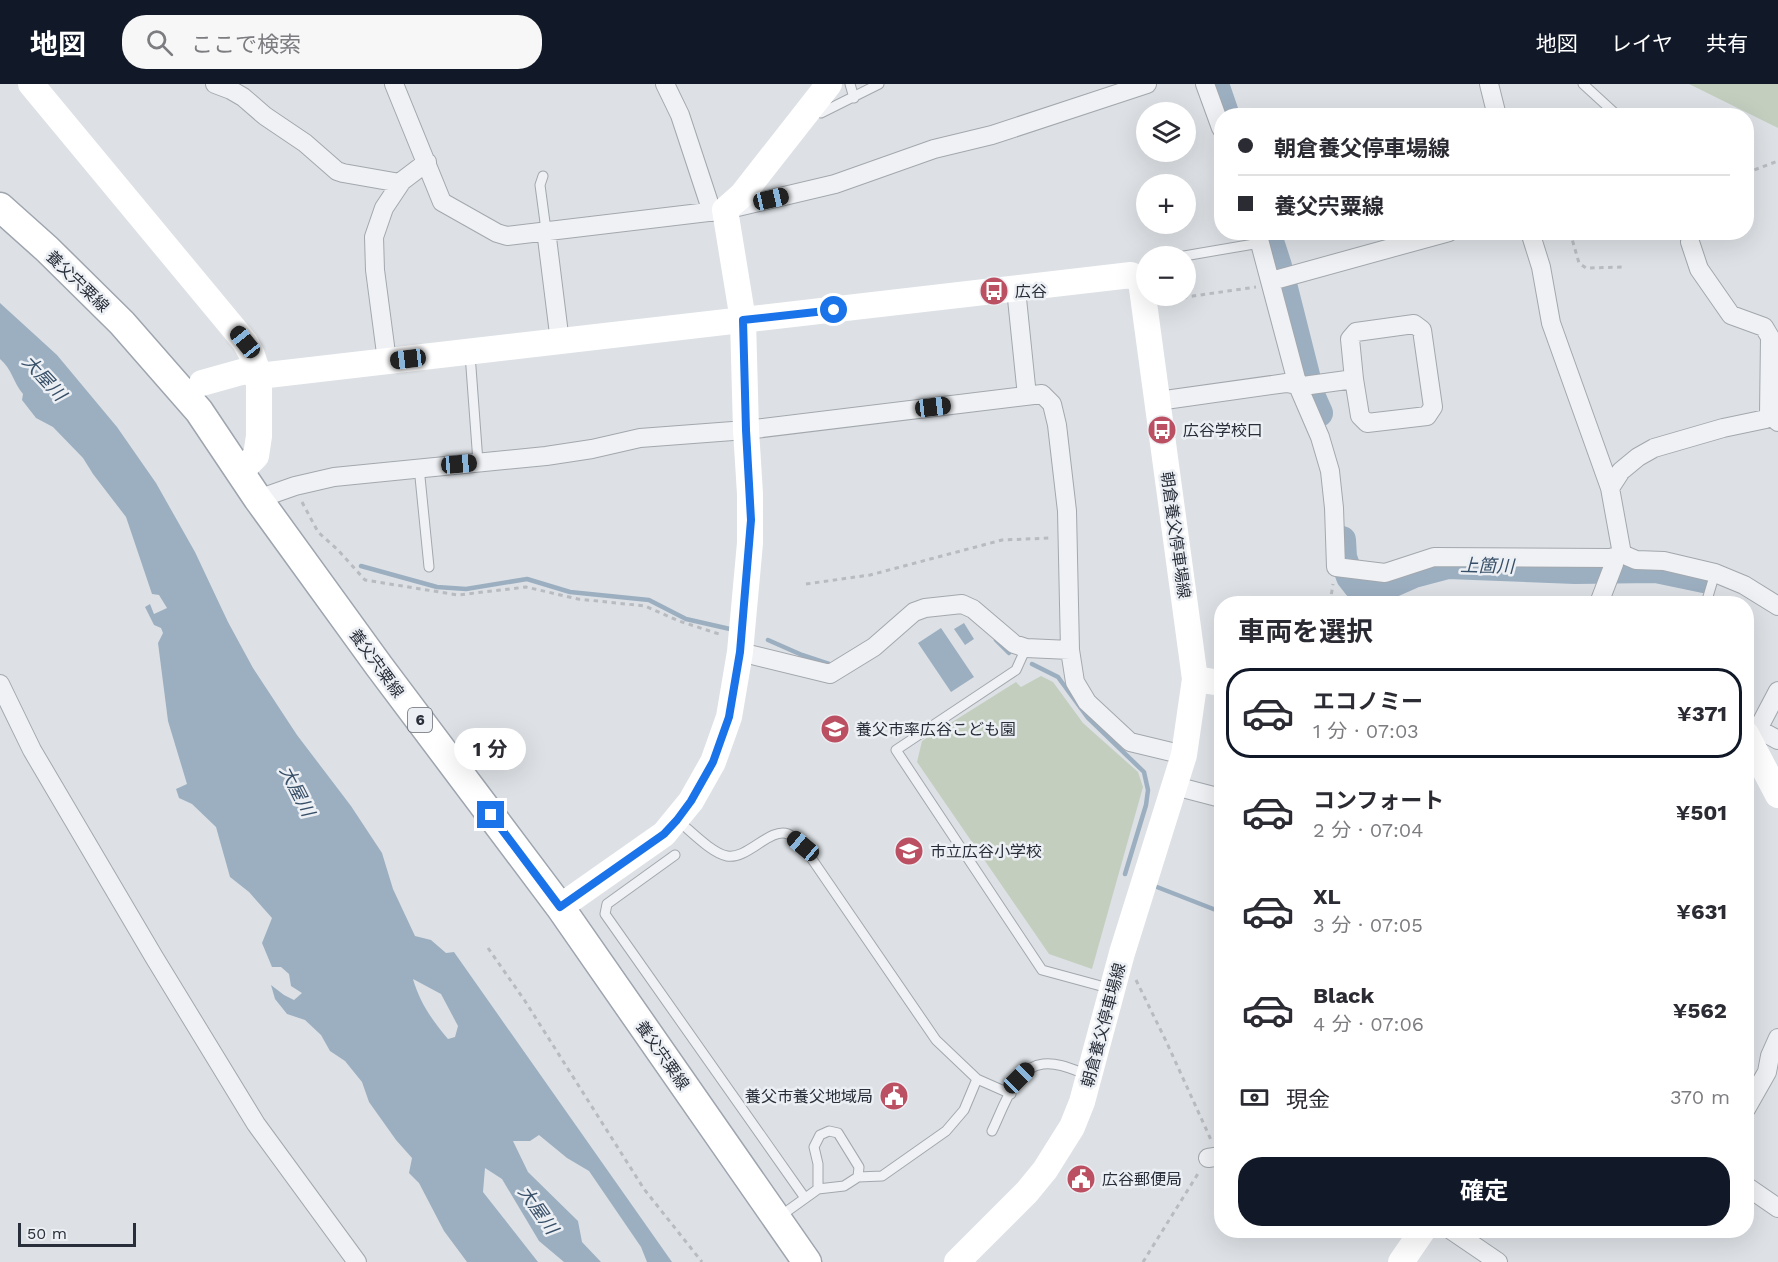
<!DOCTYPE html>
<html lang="ja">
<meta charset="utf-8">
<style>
:root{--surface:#fff;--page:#f7f7f7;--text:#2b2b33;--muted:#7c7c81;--line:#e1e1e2;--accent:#111827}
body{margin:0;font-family:"Work Sans","Noto Sans JP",sans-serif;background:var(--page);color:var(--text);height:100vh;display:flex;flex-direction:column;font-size:22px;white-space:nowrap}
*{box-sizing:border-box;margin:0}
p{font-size:20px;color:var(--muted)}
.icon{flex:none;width:33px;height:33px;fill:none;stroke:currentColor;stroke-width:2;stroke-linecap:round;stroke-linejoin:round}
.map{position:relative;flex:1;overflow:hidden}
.side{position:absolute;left:1214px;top:512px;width:540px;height:642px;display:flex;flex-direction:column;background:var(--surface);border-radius:24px;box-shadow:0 6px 24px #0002}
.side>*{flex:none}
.banner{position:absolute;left:1214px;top:24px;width:540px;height:132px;border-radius:24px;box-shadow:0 6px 24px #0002;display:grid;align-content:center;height:132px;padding:0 24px;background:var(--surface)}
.buttons{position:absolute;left:1136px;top:18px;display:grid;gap:12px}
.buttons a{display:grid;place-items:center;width:60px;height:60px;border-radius:50%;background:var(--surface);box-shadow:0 6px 24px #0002;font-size:30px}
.scale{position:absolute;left:18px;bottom:15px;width:118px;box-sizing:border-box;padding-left:6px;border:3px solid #292f3a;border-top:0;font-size:16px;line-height:21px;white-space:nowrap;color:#292f3a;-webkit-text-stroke:4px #eceff3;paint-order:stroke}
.end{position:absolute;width:27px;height:27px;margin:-14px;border:8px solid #1a73e8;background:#fff;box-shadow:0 0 0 3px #fff}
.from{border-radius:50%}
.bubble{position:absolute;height:42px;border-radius:21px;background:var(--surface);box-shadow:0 6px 24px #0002;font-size:20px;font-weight:700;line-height:42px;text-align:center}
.car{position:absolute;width:18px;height:36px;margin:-18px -9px;border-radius:8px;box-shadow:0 0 4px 2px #0007;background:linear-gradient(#222 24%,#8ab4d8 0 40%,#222 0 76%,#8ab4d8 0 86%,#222 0)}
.banner b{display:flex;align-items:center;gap:21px;height:57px;font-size:22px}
.banner b+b{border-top:2px solid var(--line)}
.banner i{width:15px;height:15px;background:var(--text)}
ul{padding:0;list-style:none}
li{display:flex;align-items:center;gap:18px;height:90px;margin:0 12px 9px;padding:0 12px;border:3px solid transparent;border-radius:24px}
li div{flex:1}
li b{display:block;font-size:22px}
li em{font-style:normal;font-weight:700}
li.on{border-color:var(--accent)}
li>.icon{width:54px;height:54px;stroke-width:1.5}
h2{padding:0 24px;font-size:27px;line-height:72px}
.pay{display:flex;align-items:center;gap:15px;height:66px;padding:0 24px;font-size:22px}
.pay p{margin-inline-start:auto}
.button{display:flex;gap:12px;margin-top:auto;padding:12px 24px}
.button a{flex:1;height:69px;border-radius:24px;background:var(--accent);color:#fff;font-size:24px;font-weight:700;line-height:69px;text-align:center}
header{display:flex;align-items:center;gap:36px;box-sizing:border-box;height:84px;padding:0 30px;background:var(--accent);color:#fff}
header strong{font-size:28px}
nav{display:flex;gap:33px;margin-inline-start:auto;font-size:21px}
.search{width:420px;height:54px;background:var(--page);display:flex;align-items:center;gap:15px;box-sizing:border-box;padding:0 21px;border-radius:24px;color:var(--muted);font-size:22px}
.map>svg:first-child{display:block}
.green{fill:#c3cebf}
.water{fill:#9cafc1;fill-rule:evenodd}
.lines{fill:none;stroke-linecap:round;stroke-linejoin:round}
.stream{stroke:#9cafc1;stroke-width:4.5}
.river{stroke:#9cafc1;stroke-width:28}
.lane-casing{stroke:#a3a8ae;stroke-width:11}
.street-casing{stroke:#a3a8ae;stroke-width:20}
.primary-casing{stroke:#9ea5af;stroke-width:31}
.path{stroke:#b8bbc0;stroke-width:3;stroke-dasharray:4.5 4.5;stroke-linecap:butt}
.lane{stroke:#eff1f4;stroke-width:9}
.street{stroke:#eff1f4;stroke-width:18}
.secondary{stroke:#fff;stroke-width:26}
.primary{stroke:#fff;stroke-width:28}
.route{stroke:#1a73e8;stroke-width:8}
.labels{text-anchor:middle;stroke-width:5;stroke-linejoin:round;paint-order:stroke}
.shield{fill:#eceff3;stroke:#646972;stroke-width:1.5}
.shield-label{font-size:15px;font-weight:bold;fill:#292f3a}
.street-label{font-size:16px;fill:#292f3a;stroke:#eceff3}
.poi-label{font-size:16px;fill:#292f3a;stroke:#eceff3;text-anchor:start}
.water-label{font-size:18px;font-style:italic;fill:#384f68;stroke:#eceff3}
</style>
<header>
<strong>地図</strong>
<div class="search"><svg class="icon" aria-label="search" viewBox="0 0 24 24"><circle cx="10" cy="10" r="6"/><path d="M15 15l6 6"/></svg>ここで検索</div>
<nav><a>地図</a><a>レイヤ</a><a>共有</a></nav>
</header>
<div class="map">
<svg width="1778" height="1178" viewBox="0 0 1778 1178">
<rect width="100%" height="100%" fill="#dde1e5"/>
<path class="green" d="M1689,0h89v44z
M1041,592l12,6 30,41 55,49 5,15 -51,182 -43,-15 -132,-192 5,-21 94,-59 5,5z"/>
<path class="water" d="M0,219l57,52 60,72 39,56 39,69 33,70 25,46 44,67 54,71 31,47 11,36 22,47 16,4 15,13 8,-1 218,310h-25l-6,-15 -52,-76 -22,-13 -28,-23 -9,6h-17l15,31 50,49 4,21 19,20h-37l-25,-21 -37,-62 -17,-11 -2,24 55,70h-71l-23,-31 -25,-48 -10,-10 3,-15 -16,-18 -27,-38 -7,-20 -17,-21 -15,-10 -9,-16 -16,-15 -18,-6 -12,-15 -4,-14 13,10 10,5 8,-7 -11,-7 -2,-12 -8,-7h-9l-10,-24 10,-25 -23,-26 -19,-15 -14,-50 -24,-23 -13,-6 -3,-9 11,-5 -19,-63 -10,-78 5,-10 -2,-5 -7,-3 -9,-18 5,-3 4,10 13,-6 -8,-13 -7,-1 -26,-77 -33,-43 -10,-16 -30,-31 -17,-9 -14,-18 1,-6c-10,-12 -11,-25 -23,-35zM413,895l28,15 17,32 -3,11 -7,2c-16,-19 -28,-36 -35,-60z
M964,539l10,16 -9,6 -11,-16z
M941,544l33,49 -23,15 -33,-49z"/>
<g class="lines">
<path class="stream" d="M361,482l76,21 29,2 61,-10 43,13 79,8 37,19 44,10
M768,556l34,15 27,9
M996,556l13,13
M1032,580l26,13 30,41 56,54 4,18 -2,15 -21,69
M1157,803l64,25"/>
<path class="river" d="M1215,0l11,32
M1267,148l11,34
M1284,204l27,107 8,18
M1342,456l1,17 7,20 7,9 10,5 13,-2 34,-15 34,-9 127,5 81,-1 48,10"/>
<g class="lane-casing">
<path id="lane" d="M850,0l4,14
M1583,0l35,32
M821,29l58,-29
M543,92l-3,9 6,45
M1184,172l76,-13
M470,270l8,108
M419,383l10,100
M1707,516l8,-27
M1026,564l-10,22 -120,80 146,220 70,19
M677,736c13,10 34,33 50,36 20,4 43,-29 61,-22 5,2 11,8 15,12l133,194 41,39
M675,771l-68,49 -2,10 200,284
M992,1047c11,-22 23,-64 51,-67 15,-2 31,6 45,11
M818,1105v-25l-4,-17 6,-12 9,-4 9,2 21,34 -1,10
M779,1133l39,-28 26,-3 14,-9 24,-1 64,-45 18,-21 13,-31 34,15"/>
</g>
<g class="street-casing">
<path id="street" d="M215,0l16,6 12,7 22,19 40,27 32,28 6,2 57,10
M394,0l48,118 55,31 10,3 218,-26 110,-26 99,-35 58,-14 155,-51
M665,0l15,31 32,97
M1205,0l16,44
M1489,0l8,32
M546,146l14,112
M1257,148l41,154 22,51 10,34 4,37 2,59 49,6 49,-16 177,1 11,-4 14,6 28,1 51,12 29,12 34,21
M1530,148l11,35 10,56 59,165 12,66
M1690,158l9,27 32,46 33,12 6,10 -1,77 9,8
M1271,197l178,-49
M1016,205l11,107
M387,277l-12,-91 -1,-33 10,-29 18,-27 25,-19
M1158,317l128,-18 17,3 51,-7 -4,-40 6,-7 58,-8 8,6 11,77 -6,9 -60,7 -7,-7 -6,-37
M1610,404l11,-17 17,-14 16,-9 69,-20 43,-9 3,-5
M258,415l37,-13 39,-9 212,-21 46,-7 48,-11 106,-8 296,-36 10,10 5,21 10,86 3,139 5,32 12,20 43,40 54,13
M1599,519l15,-39 -3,-6
M740,568l90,22 44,-27 40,-35 11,-4 37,-4 11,5 41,35 12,4 44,2
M0,600l32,66 122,207 102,167 101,138
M1758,645l20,11
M1747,651l11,-6 20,-38
M1175,702l46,12
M1746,1025l21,-37 3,-16 8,-18
M1208,1074l13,-2
M1746,1102l32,22
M1451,1146l47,32"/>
</g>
<g class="primary-casing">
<path id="primary" d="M0,123l47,42 75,74 77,88 59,88 121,167 181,241 247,355"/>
</g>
<path class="path" d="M1746,89l32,-12
M1570,148l9,31 7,5 39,-1
M1165,216l91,-13
M302,418l16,30 20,18 27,30 93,15 68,-8 52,12 67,7 34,15 43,14
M806,500l64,-9 132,-35 49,-2
M1330,519l3,-19
M488,864l37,53 119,188 58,73
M1136,896l30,61 46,101
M1143,1178l56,-90"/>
<use href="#lane" class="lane"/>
<use href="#street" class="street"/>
<path class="secondary" d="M31,0l214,258 7,13 7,21v60l-3,20 -16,16
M202,299l43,-12 14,5 872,-101 10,6 54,398 -11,76 -62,198 -40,149 -10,25 -27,43 -18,22 -70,70
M1195,595l26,4
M1746,650l32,61
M560,823l104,-73 27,-33 22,-39 16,-45 11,-65 10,-109v-49l-4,-64 -3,-110 -18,-110 17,-15 87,-111
M1401,1178l22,-32"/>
<use href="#primary" class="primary"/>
</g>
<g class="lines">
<path class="route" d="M491,731l69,92 104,-73 13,-14 14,-19 22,-39 16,-45 11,-65 11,-132 -5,-90 -3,-110 91,-10"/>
</g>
<defs>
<g id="bus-disc" transform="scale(1.5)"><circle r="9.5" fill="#bc5063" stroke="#eceff3"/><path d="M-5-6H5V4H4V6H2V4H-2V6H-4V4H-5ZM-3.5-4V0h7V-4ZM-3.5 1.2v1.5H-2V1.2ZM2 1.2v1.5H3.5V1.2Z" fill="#fff"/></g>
<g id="school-disc" transform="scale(1.5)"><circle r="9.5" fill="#bc5063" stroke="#eceff3"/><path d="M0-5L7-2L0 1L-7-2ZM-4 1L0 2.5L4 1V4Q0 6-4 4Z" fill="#fff"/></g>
<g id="civic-disc" transform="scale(1.5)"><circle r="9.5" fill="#bc5063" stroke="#eceff3"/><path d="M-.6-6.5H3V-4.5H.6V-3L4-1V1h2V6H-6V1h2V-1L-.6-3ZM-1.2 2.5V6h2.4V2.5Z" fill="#fff"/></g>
</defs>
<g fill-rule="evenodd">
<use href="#bus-disc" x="994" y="207"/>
<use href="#bus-disc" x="1162" y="346"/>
<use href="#school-disc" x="835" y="645"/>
<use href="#school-disc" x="909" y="767"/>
<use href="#civic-disc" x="894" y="1012"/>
<use href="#civic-disc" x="1081" y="1095"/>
</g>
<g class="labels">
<rect class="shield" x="408" y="624" width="24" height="24" rx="4.5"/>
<g class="shield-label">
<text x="420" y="641">6</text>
</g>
<g class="street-label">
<text transform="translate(78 197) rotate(44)" y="6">養父宍粟線</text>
<text transform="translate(1176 451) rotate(82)" y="6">朝倉養父停車場線</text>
<text transform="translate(377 579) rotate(54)" y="6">養父宍粟線</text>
<text transform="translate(1103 941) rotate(-75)" y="6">朝倉養父停車場線</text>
<text transform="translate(663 971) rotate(55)" y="6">養父宍粟線</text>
</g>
<g class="poi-label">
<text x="1015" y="213">広谷</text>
<text x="1183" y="352">広谷学校口</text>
<text x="856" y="651">養父市率広谷こども園</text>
<text x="930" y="773">市立広谷小学校</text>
<text x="873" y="1018" text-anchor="end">養父市養父地域局</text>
<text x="1102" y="1101">広谷郵便局</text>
</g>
<g class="water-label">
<text transform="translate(44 294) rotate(47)" y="6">大屋川</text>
<text transform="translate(1487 482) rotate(1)" y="6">上箇川</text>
<text transform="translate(297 707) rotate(63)" y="6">大屋川</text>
<text transform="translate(538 1126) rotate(55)" y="6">大屋川</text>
</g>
</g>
</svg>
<div class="buttons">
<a><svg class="icon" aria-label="layers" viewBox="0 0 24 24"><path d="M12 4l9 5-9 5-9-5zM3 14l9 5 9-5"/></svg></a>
<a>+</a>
<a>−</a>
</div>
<div class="scale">50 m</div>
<i class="end from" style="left:834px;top:226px"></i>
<i class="end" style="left:491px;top:731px"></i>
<div class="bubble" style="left:454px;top:644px;width:72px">1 分</div>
<i class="car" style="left:771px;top:115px;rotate:77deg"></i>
<i class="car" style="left:245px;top:258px;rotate:321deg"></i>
<i class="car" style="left:408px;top:275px;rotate:263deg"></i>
<i class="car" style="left:933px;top:323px;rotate:83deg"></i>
<i class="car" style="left:459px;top:380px;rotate:85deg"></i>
<i class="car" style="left:803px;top:762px;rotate:310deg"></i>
<i class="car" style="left:1019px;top:994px;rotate:45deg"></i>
<div class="banner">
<b><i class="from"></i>朝倉養父停車場線</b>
<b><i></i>養父宍粟線</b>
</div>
<section class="side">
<h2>車両を選択</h2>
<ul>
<li class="on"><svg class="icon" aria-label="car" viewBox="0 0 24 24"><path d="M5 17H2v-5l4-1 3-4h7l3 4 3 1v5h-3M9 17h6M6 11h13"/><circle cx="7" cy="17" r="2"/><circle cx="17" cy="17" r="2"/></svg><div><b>エコノミー</b><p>1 分 · 07:03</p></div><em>¥371</em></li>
<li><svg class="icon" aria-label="car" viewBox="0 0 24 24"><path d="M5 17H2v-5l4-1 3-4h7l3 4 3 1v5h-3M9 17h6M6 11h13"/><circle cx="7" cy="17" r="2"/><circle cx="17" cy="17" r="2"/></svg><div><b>コンフォート</b><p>2 分 · 07:04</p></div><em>¥501</em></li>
<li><svg class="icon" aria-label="car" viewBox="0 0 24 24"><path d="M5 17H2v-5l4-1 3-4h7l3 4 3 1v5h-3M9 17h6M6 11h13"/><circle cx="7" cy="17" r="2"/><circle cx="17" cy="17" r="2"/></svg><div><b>XL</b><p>3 分 · 07:05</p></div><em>¥631</em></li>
<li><svg class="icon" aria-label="car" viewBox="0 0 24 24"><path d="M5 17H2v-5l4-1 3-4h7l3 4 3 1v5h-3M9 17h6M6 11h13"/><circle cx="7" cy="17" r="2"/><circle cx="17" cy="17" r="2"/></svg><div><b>Black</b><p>4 分 · 07:06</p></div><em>¥562</em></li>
</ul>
<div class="pay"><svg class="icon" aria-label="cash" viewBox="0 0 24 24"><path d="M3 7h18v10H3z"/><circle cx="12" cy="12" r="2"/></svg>現金<p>370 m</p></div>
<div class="button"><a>確定</a></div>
</section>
</div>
